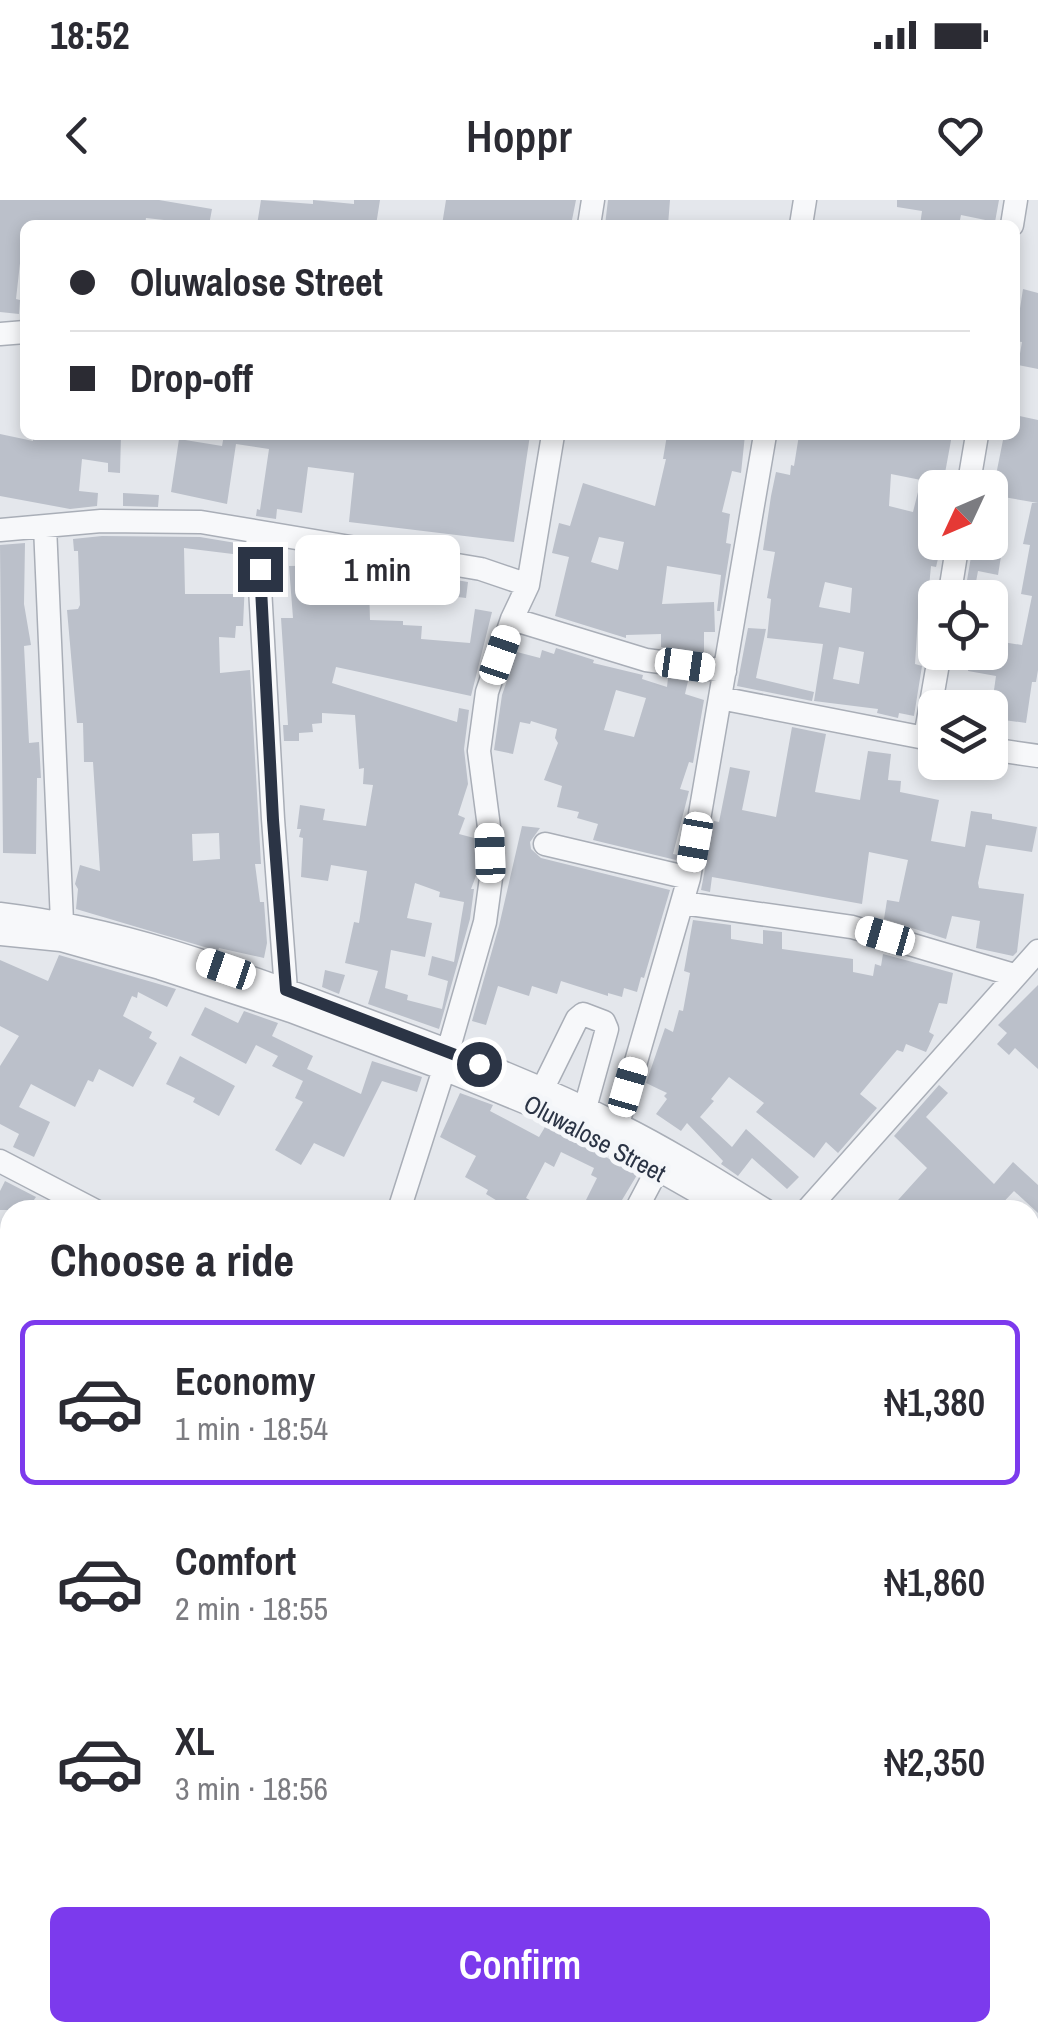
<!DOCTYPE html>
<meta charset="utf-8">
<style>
:root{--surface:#fff;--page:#f7f7f7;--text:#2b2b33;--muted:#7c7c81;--line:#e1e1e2;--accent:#7c3aed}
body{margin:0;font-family:"Archivo Narrow",sans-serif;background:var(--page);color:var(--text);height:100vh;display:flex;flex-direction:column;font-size:38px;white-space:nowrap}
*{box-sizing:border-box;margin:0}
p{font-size:32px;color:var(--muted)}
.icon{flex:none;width:55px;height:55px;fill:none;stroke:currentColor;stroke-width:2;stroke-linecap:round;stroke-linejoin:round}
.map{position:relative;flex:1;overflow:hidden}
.side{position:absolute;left:0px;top:1000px;width:1040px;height:842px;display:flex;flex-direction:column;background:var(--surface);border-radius:30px 30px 0 0;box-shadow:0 5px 15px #0003}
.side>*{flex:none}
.top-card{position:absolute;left:20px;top:20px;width:1000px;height:220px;border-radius:15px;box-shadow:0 5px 15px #0003;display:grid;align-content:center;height:220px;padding:0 50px;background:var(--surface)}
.needle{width:65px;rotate:226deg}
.tools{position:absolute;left:918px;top:270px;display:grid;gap:20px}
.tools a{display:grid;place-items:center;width:90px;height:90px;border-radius:15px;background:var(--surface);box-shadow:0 5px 15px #0003;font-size:50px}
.end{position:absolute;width:45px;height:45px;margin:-22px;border:12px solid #2b3445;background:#fff;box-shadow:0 0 0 5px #fff}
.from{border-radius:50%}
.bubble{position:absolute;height:70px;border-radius:15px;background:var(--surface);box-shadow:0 5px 15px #0003;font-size:32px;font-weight:600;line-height:70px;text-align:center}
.car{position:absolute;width:30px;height:60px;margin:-30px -15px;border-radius:12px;box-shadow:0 0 8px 2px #0007;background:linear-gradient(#fff 24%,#345 0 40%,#fff 0 76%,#345 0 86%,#fff 0)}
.top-card b{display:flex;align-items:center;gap:35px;height:95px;font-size:38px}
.top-card b+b{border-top:2px solid var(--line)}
.top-card i{width:25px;height:25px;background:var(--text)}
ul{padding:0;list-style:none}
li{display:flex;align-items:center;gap:30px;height:165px;margin:0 20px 15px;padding:0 30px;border:5px solid transparent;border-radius:15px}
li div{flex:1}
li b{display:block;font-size:38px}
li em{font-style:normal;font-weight:600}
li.active{border-color:var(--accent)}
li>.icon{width:90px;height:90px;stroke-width:1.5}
h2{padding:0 50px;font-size:45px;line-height:120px}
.button{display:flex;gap:20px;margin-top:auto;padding:20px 50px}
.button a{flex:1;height:115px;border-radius:15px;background:var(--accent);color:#fff;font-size:40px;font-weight:600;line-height:115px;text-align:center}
.status{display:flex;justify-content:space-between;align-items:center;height:70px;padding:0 50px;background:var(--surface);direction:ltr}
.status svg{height:28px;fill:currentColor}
header{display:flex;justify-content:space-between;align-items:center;height:130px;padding:0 50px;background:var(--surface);font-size:45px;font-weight:600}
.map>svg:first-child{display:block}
.building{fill:#bbc0ca;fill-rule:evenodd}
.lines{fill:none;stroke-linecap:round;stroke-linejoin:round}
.minor-casing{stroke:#a9aeb7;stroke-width:25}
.minor{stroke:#f7f8fa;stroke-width:22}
.route{stroke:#2b3445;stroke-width:12}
.labels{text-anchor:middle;stroke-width:10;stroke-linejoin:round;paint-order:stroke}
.street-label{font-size:25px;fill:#2b3445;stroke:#f4f6f9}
</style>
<div class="status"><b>18:52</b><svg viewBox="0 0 49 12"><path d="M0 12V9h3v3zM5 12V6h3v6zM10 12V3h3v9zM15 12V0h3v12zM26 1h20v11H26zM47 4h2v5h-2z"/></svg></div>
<header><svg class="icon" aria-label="back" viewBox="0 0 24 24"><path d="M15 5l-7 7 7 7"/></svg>Hoppr<svg class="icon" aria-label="heart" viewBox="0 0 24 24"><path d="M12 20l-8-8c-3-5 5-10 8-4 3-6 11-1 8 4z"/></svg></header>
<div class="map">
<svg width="1038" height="1841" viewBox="0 0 1038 1841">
<rect width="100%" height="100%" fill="#e4e7ec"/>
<path class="building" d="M0,0h159l53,9 -3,16 -63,-7 -1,7h-120v30l-4,-1 -5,45 4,1 -1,14 -19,-2z
M261,0l52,4v-4l41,4v-4h26l-4,25h-119z
M446,0h130l-5,25h-129z
M608,0h62l-2,25h-63z
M897,0h102l-4,22 -34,-7 -2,10h-39l2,-14 -25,-4z
M1023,89l15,4v76l-20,-4 4,-23 -7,-1z
M1015,215l23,5v83l-46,-8 12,-60h11z
M0,234l33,7v-6h88l-1,38 -12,-1v-9l-26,-4 -3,32 19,2 -1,13 -27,3 -70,-13z
M224,235h306l-16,107 -165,-20 5,-49 -46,-6 -6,46 -25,-4 -1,10 -20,-3 1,-7 3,1 9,-61 -33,-5 -9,60 -56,-12 8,-53 43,7z
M667,235h78l-4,38 -9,-2 -10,41 8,2 -4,29 5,1 -11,67h-3l4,-36 -54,-9 -5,38 52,-2 1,30h-11v21l-43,-6v-13l-35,1v3l-71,-22 14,-59 -17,-4 7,-30 11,3 13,-43 72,23 11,-47h-3zM599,337l25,5 -6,28 -27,-8z
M799,235h153l-9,49 -8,-2v60h7l-6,25 -5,-1 -5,53 -8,-1 -3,46 7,2 -8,50 -15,-3 -1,5 -21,-5 1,-4 -64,-8 9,-57 -56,-6 4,-39 -4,-1 8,-46 -12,-2 8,-54 5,-24 14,3 1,-10 3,1zM891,274l30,6 -8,32 -24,-6zM825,382l27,6 -2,25 -31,-6zM839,447l25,5 -5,32 -26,-5z
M123,293l36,2 -1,12 -35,-1z
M1032,303h6v167l-2,12h-4l-6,41 -36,-5 6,-42 -28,-5 3,-19h19v-12l32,5 10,-49 -11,-2 9,-49 -7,-1z
M102,336l98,1 42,7 -1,11 -57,-7 1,46h54l-1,-13h7l-2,45h-7l-1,12 -16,-1 1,36 30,-3 11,194h-6l5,38h4l3,41 -3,15 -45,-10 -1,3 -142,-42 2,-20 -3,-5 5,-19 20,6 -7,-109h-9l-1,-39h-6l-10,-113 11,-1 2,-4 -2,-54h-4l-1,-12zM219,633l1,26 -27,2 -1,-27z
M25,343l-1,61 7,41 -7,1 5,97 10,-1 2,36h-4l-1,76 -33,-1 -3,-308z
M973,345l29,5 -4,25 -20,-4 -5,27h-9z
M344,365l1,4 27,-3 96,16 -2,16 -97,-12 1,34 33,1v4l19,1 -1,13 49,4 5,-34 17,3 -21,84 -135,-29 -4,16 125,39 2,-14 10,2 -5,39 4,35 -10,31 7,3 -6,16 15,4 2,38 -5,13h3l-4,30 -31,110 -71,-25 10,-33 -33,-8 9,-41 5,1 8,-52 -36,-6 -3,16 -27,-4 2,-39 -4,-1 2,-8h-4l3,-24 25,4 -2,11 43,6 7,-41 -10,-1 1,-16 -5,1 -4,-54 -33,-2v10l-10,1 1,8 -14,1v8h-15l-1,-16h5l-7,-107h12l-4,-52zM415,683l25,9 -1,5 25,5 -10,60 -22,-6 -4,19 20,6 -6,28 -35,-9 1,-5 -23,-7 6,-38 34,7 7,-34 -25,-5z
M748,428l18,1 -10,49 58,14 -2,9 -75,-15z
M556,448l38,12 -1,3 50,12 -1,4 25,8 1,-9 20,3 -3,13 19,6 -11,63 -4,-1 -9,27 9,2 -16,63 5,1 -2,5 -83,-20 5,-16 -21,-6 2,-6 -22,-5 5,-21 -18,-6 14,-37 -3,-5 2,-9 -26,-8 -1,3 -10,-2 -7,32 -19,-4 8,-55 15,-43 23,6 2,-8 12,4zM616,490l30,8 -12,39 -30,-7z
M792,527l34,7 -11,58 45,8 8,-49 23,3 -3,26 13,1 -1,11 39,8 -8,41 34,6 6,-36 21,3v5l45,8 -5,25 -46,-7 -8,38 1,5 45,6 -7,58 -4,4 -37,-8 4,-27 -28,-5 -6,23 -62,-20 3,-19 12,2 9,-42 -39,-8 -7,52 -150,-27 -2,15 -9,-2 13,-69 5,1 11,-55 20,4 -8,39 34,7z
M522,626l18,2 -10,14 1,7 10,9 129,32 -26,88 -3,-1 -4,15 -13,-4 -2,9 -14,-4v3l-47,-15 -4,13 -25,-8 -3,10 -31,-10 -12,39 -14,-4 27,-95z
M693,720l38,5v14l32,5v-14l19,2v17l71,10v13l20,4 2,-12 6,2 2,-12 70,19 -6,31 -8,-1 -10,29 5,3 -8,17 -20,-8 -3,8 -6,-2 -37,44 17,14 -39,45 -12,-11 -12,16 -58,-46 8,-9 -35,-26 -18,22 3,2 -14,16 32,30 14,-18 53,48 -12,12 -35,-31 -14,18 -17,-12 2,-3 -36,-38 -6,8 -25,-17 11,-15 -3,-3 3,-3 -21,-10 19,-55 8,4 6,-22 4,1 7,-38 -6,-2z
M59,755l117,34 -9,18 -29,-15 -1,6 -5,-2 -9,20 29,16 -3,6 8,5 -24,44 -34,-18 -6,13 -5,-2 -13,27 -44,-23 -12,23 31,15 -16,35 -21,-10 6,-13 -19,-10v-58l19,-30 -19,-10v-66l48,21z
M325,770l20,5 -6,19 -17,-7z
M1038,785v84l-23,-21 -6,7 -12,-11 10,-11 -9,-8z
M205,807l33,16 6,-12 34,12 -6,13 41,20 -6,13 54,25 11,-33 50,16 -5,15 -35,-11 -38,76 -30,-14 -13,22 -26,-15 28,-48 -8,-4 8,-17 -31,-15 6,-10 -22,-11 -10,19 -55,-29z
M180,856l55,30 -16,30 -26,-14 2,-4 -29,-14z
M939,885l9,8 -22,24 68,67 19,-22 25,23v28l-24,-22 -18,19h-107l38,-42 -33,-32z
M460,893l33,12 -3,6 49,26 6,-10 28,11 64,37 -21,35h-35l16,-32 -6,-3 3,-7 -33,-16 -7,15 -9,-5 -19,36 23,12h-37l-26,-16 2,-4 -23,-13 11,-21 -36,-19z
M5,981l31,16 -9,13h-27v-19z"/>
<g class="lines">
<g class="minor-casing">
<path id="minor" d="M589,25l4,-25
M801,25l4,-25
M1012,25l4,-25
M0,134l25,-2
M968,288l9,-53
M45,326l17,396
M0,330l101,-9 100,1 280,47 47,16
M257,334l16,285 13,171
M949,398l9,-56
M512,419l134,41 79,11
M720,498l215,42
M925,538l15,-86
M990,549l48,7
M545,644l144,34
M683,703l169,24 162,48
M0,714c116,14 225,53 334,94 97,36 195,71 287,118 50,25 97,55 144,84
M0,734l61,6 99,28 131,43 153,58 136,56 149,85
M448,851l37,-129 6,-44 -2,-51 -10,-76 8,-59 25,-73 16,-34 25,-150
M542,890l35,-71 6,-5 21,8 3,7 -25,90
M618,924l71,-246 76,-443
M0,961l94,49
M399,1010l45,-141
M636,1010l21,-40
M807,1010l231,-259
M1030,1179l8,4
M1030,1199l8,4
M0,1202l10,5
M0,1439l10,6
M1030,1480l8,3
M1030,1700l8,2
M0,1782l10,-19
M82,1832l16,9
M763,1832l31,9
M484,1841l4,-9
M702,1841l2,-9
M911,1841l3,-9
M954,1841l3,-9"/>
</g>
<use href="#minor" class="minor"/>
</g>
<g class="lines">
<path class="route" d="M260,369l13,251 13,170 193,74"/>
</g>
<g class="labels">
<g class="street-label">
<text transform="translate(595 938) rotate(28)" y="9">Oluwalose Street</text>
</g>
</g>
</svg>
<div class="tools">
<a><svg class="needle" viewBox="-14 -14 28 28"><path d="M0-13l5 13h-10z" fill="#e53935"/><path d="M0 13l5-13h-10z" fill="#7c7c81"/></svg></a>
<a><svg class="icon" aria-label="locate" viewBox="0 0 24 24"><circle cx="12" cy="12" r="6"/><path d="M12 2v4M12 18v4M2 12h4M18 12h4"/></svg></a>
<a><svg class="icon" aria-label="layers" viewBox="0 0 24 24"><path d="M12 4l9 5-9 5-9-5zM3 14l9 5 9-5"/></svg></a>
</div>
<i class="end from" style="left:479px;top:864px"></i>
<i class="end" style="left:260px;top:369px"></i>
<div class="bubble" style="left:295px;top:335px;width:165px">1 min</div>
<i class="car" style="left:500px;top:455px;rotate:19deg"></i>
<i class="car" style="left:685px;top:465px;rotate:98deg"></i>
<i class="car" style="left:695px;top:642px;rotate:190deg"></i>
<i class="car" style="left:490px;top:653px;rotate:358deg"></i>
<i class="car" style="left:885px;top:736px;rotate:286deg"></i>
<i class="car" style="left:226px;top:769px;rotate:289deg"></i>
<i class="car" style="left:628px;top:887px;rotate:16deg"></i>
<div class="top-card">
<b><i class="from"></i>Oluwalose Street</b>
<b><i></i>Drop-off</b>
</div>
<section class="side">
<h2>Choose a ride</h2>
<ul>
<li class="active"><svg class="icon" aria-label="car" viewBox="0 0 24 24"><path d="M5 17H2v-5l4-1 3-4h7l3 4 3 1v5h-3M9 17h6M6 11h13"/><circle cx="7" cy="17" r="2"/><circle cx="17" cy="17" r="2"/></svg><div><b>Economy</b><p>1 min · 18:54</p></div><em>₦1,380</em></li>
<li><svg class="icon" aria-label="car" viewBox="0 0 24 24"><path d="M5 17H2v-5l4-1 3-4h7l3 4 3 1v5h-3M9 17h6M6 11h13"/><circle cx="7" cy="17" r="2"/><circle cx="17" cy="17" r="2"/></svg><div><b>Comfort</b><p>2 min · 18:55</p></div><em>₦1,860</em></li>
<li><svg class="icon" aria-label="car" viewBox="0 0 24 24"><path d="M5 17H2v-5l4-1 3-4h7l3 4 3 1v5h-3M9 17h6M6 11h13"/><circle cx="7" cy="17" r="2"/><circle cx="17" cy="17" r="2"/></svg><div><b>XL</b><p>3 min · 18:56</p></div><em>₦2,350</em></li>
</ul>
<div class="button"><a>Confirm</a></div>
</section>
</div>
